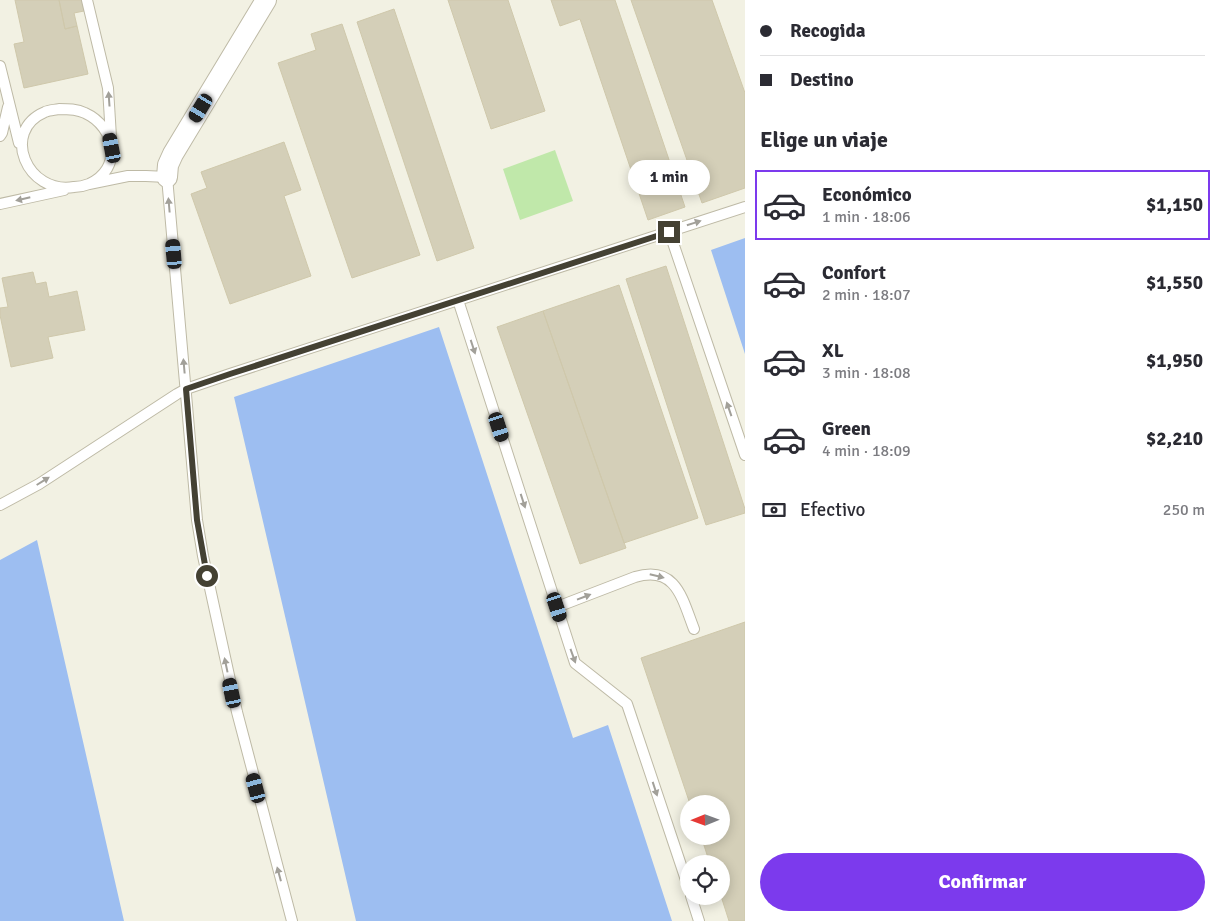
<!DOCTYPE html>
<html lang="es">
<meta charset="utf-8">
<style>
:root{--surface:#fff;--page:#f2f2f3;--text:#2b2b33;--muted:#7c7c81;--line:#e1e1e2;--accent:#7c3aed}
body{margin:0;font-family:Signika,sans-serif;background:var(--page);color:var(--text);height:100vh;display:flex;flex-direction:column;font-size:19px;white-space:nowrap}
*{box-sizing:border-box;margin:0}
p{font-size:16px;color:var(--muted)}
.icon{flex:none;width:28px;height:28px;fill:none;stroke:currentColor;stroke-width:2;stroke-linecap:round;stroke-linejoin:round}
.map{position:relative;flex:1;overflow:hidden}
.side{display:flex;flex-direction:column;background:var(--surface);width:475px}
.side>*{flex:none}
.hud{display:grid;align-content:center;height:110px;padding:0 15px;background:var(--surface)}
.needle{width:32px;rotate:269deg}
.tools{position:absolute;left:680px;top:795px;display:grid;gap:10px}
.tools a{display:grid;place-items:center;width:50px;height:50px;border-radius:50%;background:var(--surface);box-shadow:0 2px 12px #0003;font-size:25px}
.end{position:absolute;width:22px;height:22px;margin:-11px;border:6px solid #444133;background:#fff;box-shadow:0 0 0 2px #fff}
.from{border-radius:50%}
.bubble{position:absolute;height:35px;border-radius:18px;background:var(--surface);box-shadow:0 2px 12px #0003;font-size:16px;font-weight:700;line-height:35px;text-align:center}
.car{position:absolute;width:15px;height:30px;margin:-15px -8px;border-radius:6px;box-shadow:0 0 4px 1px #0007;background:linear-gradient(#222 24%,#8ab4d8 0 40%,#222 0 76%,#8ab4d8 0 86%,#222 0)}
.hud b{display:flex;align-items:center;gap:18px;height:48px;font-size:19px}
.hud b+b{border-top:1px solid var(--line)}
.hud i{width:12px;height:12px;background:var(--text)}
ul{padding:0;list-style:none}
li{display:flex;align-items:center;gap:15px;height:70px;margin:0 10px 8px;padding:0 5px;border:2px solid transparent;border-radius:0px}
li div{flex:1}
li b{display:block;font-size:19px}
li em{font-style:normal;font-weight:700}
li.active{border-color:var(--accent)}
li>.icon{width:45px;height:45px;stroke-width:1.5}
h2{padding:0 15px;font-size:22px;line-height:60px}
.pay{display:flex;align-items:center;gap:12px;height:55px;padding:0 15px;font-size:19px}
.pay p{margin-inline-start:auto}
.button{display:flex;gap:10px;margin-top:auto;padding:10px 15px}
.button a{flex:1;height:58px;border-radius:30px;background:var(--accent);color:#fff;font-size:20px;font-weight:700;line-height:58px;text-align:center}
main{display:flex;flex:1;min-height:0}
.map>svg:first-child{display:block}
.green{fill:#c0e8aa}
.water{fill:#9dbef1}
.building{fill:#d4cfb8;stroke:#cfc8ab}
.lines{fill:none;stroke-linecap:round;stroke-linejoin:round}
.lane-casing{stroke:#bebaa6;stroke-width:12}
.street-casing{stroke:#bebaa6;stroke-width:22}
.lane{stroke:#fff;stroke-width:10}
.street{stroke:#fff;stroke-width:20}
.oneway{fill:#a2a099}
.route{stroke:#444133;stroke-width:6}
</style>
<main>
<div class="map">
<svg width="745" height="921" viewBox="0 0 745 921">
<rect width="100%" height="100%" fill="#f2f1e3"/>
<path class="green" d="M555,150l18,51 -53,19 -17,-51z"/>
<path class="water" d="M745,238v116l-34,-104z
M439,327l134,411 35,-13 64,196h-316l-122,-524z
M37,540l87,381h-124v-361z"/>
<path class="building" d="M15,0h44l6,29 12,-3 11,48 -64,14 -10,-44 10,-2z
M59,0h23l2,11 -10,2 3,13 -12,3z
M448,0h60l37,111 -54,18z
M551,0h64l70,207 -37,13 -68,-201 -20,7z
M631,0h81l33,93v95l-43,15z
M394,9l80,239 -37,13 -80,-239z
M342,24l78,231 -68,23 -74,-215 38,-13 -5,-16z
M284,142l17,48 -17,6 27,80 -81,28 -39,-110 16,-6 -6,-16z
M666,266l79,243v4l-39,12 -80,-246z
M33,272l3,12 10,-2 3,15 28,-6 8,39 -37,7 5,21 -42,9 -11,-52v-7l8,-1 -6,-29z
M619,285l79,233 -74,25 -81,-232z
M543,311l83,237 -46,16 -83,-237z
M745,622v299h-16l-8,-25v-32h-11l-9,-28h20v-32h-31l-49,-146z"/>
<g class="lines">
<g class="lane-casing">
<path id="lane" d="M87,0l21,88 3,49
M0,66l19,77
M59,109c9,0 18,0 26,4 31,14 38,56 4,71 -5,2 -10,3 -15,3 -47,8 -74,-56 -29,-75 4,-2 10,-2 14,-3z
M0,136l2,-3 6,-26
M89,184l39,-8h18l21,1 30,343 6,36 34,156 55,209
M0,204l64,-14
M669,231l76,224
M458,300l117,363 52,41 62,185
M0,505l39,-21 138,-90 9,-5 44,-15 515,-167
M557,607l78,-30c41,-12 47,21 59,52
M691,896l8,25"/>
</g>
<g class="street-casing">
<path id="street" d="M167,177l1,-12 5,-11 93,-154"/>
</g>
<use href="#lane" class="lane"/>
<use href="#street" class="street"/>
</g>
<defs><path id="oneway-solid" d="M-6-.8H1V-3.2L6.5 0L1 3.2V.8H-6Z" transform="scale(1.25)"/></defs>
<g class="oneway">
<use href="#oneway-solid" transform="translate(109 99) rotate(-94)"/>
<use href="#oneway-solid" transform="translate(23 199) rotate(167)"/>
<use href="#oneway-solid" transform="translate(169 205) rotate(-95)"/>
<use href="#oneway-solid" transform="translate(694 223) rotate(-18)"/>
<use href="#oneway-solid" transform="translate(473 347) rotate(72)"/>
<use href="#oneway-solid" transform="translate(184 366) rotate(-95)"/>
<use href="#oneway-solid" transform="translate(729 409) rotate(-109)"/>
<use href="#oneway-solid" transform="translate(43 481) rotate(-32)"/>
<use href="#oneway-solid" transform="translate(523 501) rotate(72)"/>
<use href="#oneway-solid" transform="translate(657 576) rotate(14)"/>
<use href="#oneway-solid" transform="translate(584 597) rotate(-21)"/>
<use href="#oneway-solid" transform="translate(573 656) rotate(70)"/>
<use href="#oneway-solid" transform="translate(226 665) rotate(-102)"/>
<use href="#oneway-solid" transform="translate(655 789) rotate(72)"/>
<use href="#oneway-solid" transform="translate(279 874) rotate(-105)"/>
</g>
<g class="lines">
<path class="route" d="M207,576l-10,-56 -11,-131 44,-15 439,-142"/>
</g>
</svg>
<div class="tools">
<a><svg class="needle" viewBox="-14 -14 28 28"><path d="M0-13l5 13h-10z" fill="#e53935"/><path d="M0 13l5-13h-10z" fill="#7c7c81"/></svg></a>
<a><svg class="icon" aria-label="locate" viewBox="0 0 24 24"><circle cx="12" cy="12" r="6"/><path d="M12 2v4M12 18v4M2 12h4M18 12h4"/></svg></a>
</div>
<i class="end from" style="left:207px;top:576px"></i>
<i class="end" style="left:669px;top:232px"></i>
<div class="bubble" style="left:628px;top:160px;width:82px">1 min</div>
<i class="car" style="left:201px;top:108px;rotate:211deg"></i>
<i class="car" style="left:112px;top:148px;rotate:349deg"></i>
<i class="car" style="left:174px;top:254px;rotate:355deg"></i>
<i class="car" style="left:499px;top:427px;rotate:162deg"></i>
<i class="car" style="left:557px;top:607px;rotate:162deg"></i>
<i class="car" style="left:232px;top:693px;rotate:348deg"></i>
<i class="car" style="left:256px;top:788px;rotate:345deg"></i>
</div>
<section class="side">
<div class="hud">
<b><i class="from"></i>Recogida</b>
<b><i></i>Destino</b>
</div>
<h2>Elige un viaje</h2>
<ul>
<li class="active"><svg class="icon" aria-label="car" viewBox="0 0 24 24"><path d="M5 17H2v-5l4-1 3-4h7l3 4 3 1v5h-3M9 17h6M6 11h13"/><circle cx="7" cy="17" r="2"/><circle cx="17" cy="17" r="2"/></svg><div><b>Económico</b><p>1 min · 18:06</p></div><em>$1,150</em></li>
<li><svg class="icon" aria-label="car" viewBox="0 0 24 24"><path d="M5 17H2v-5l4-1 3-4h7l3 4 3 1v5h-3M9 17h6M6 11h13"/><circle cx="7" cy="17" r="2"/><circle cx="17" cy="17" r="2"/></svg><div><b>Confort</b><p>2 min · 18:07</p></div><em>$1,550</em></li>
<li><svg class="icon" aria-label="car" viewBox="0 0 24 24"><path d="M5 17H2v-5l4-1 3-4h7l3 4 3 1v5h-3M9 17h6M6 11h13"/><circle cx="7" cy="17" r="2"/><circle cx="17" cy="17" r="2"/></svg><div><b>XL</b><p>3 min · 18:08</p></div><em>$1,950</em></li>
<li><svg class="icon" aria-label="car" viewBox="0 0 24 24"><path d="M5 17H2v-5l4-1 3-4h7l3 4 3 1v5h-3M9 17h6M6 11h13"/><circle cx="7" cy="17" r="2"/><circle cx="17" cy="17" r="2"/></svg><div><b>Green</b><p>4 min · 18:09</p></div><em>$2,210</em></li>
</ul>
<div class="pay"><svg class="icon" aria-label="cash" viewBox="0 0 24 24"><path d="M3 7h18v10H3z"/><circle cx="12" cy="12" r="2"/></svg>Efectivo<p>250 m</p></div>
<div class="button"><a>Confirmar</a></div>
</section>
</main>
